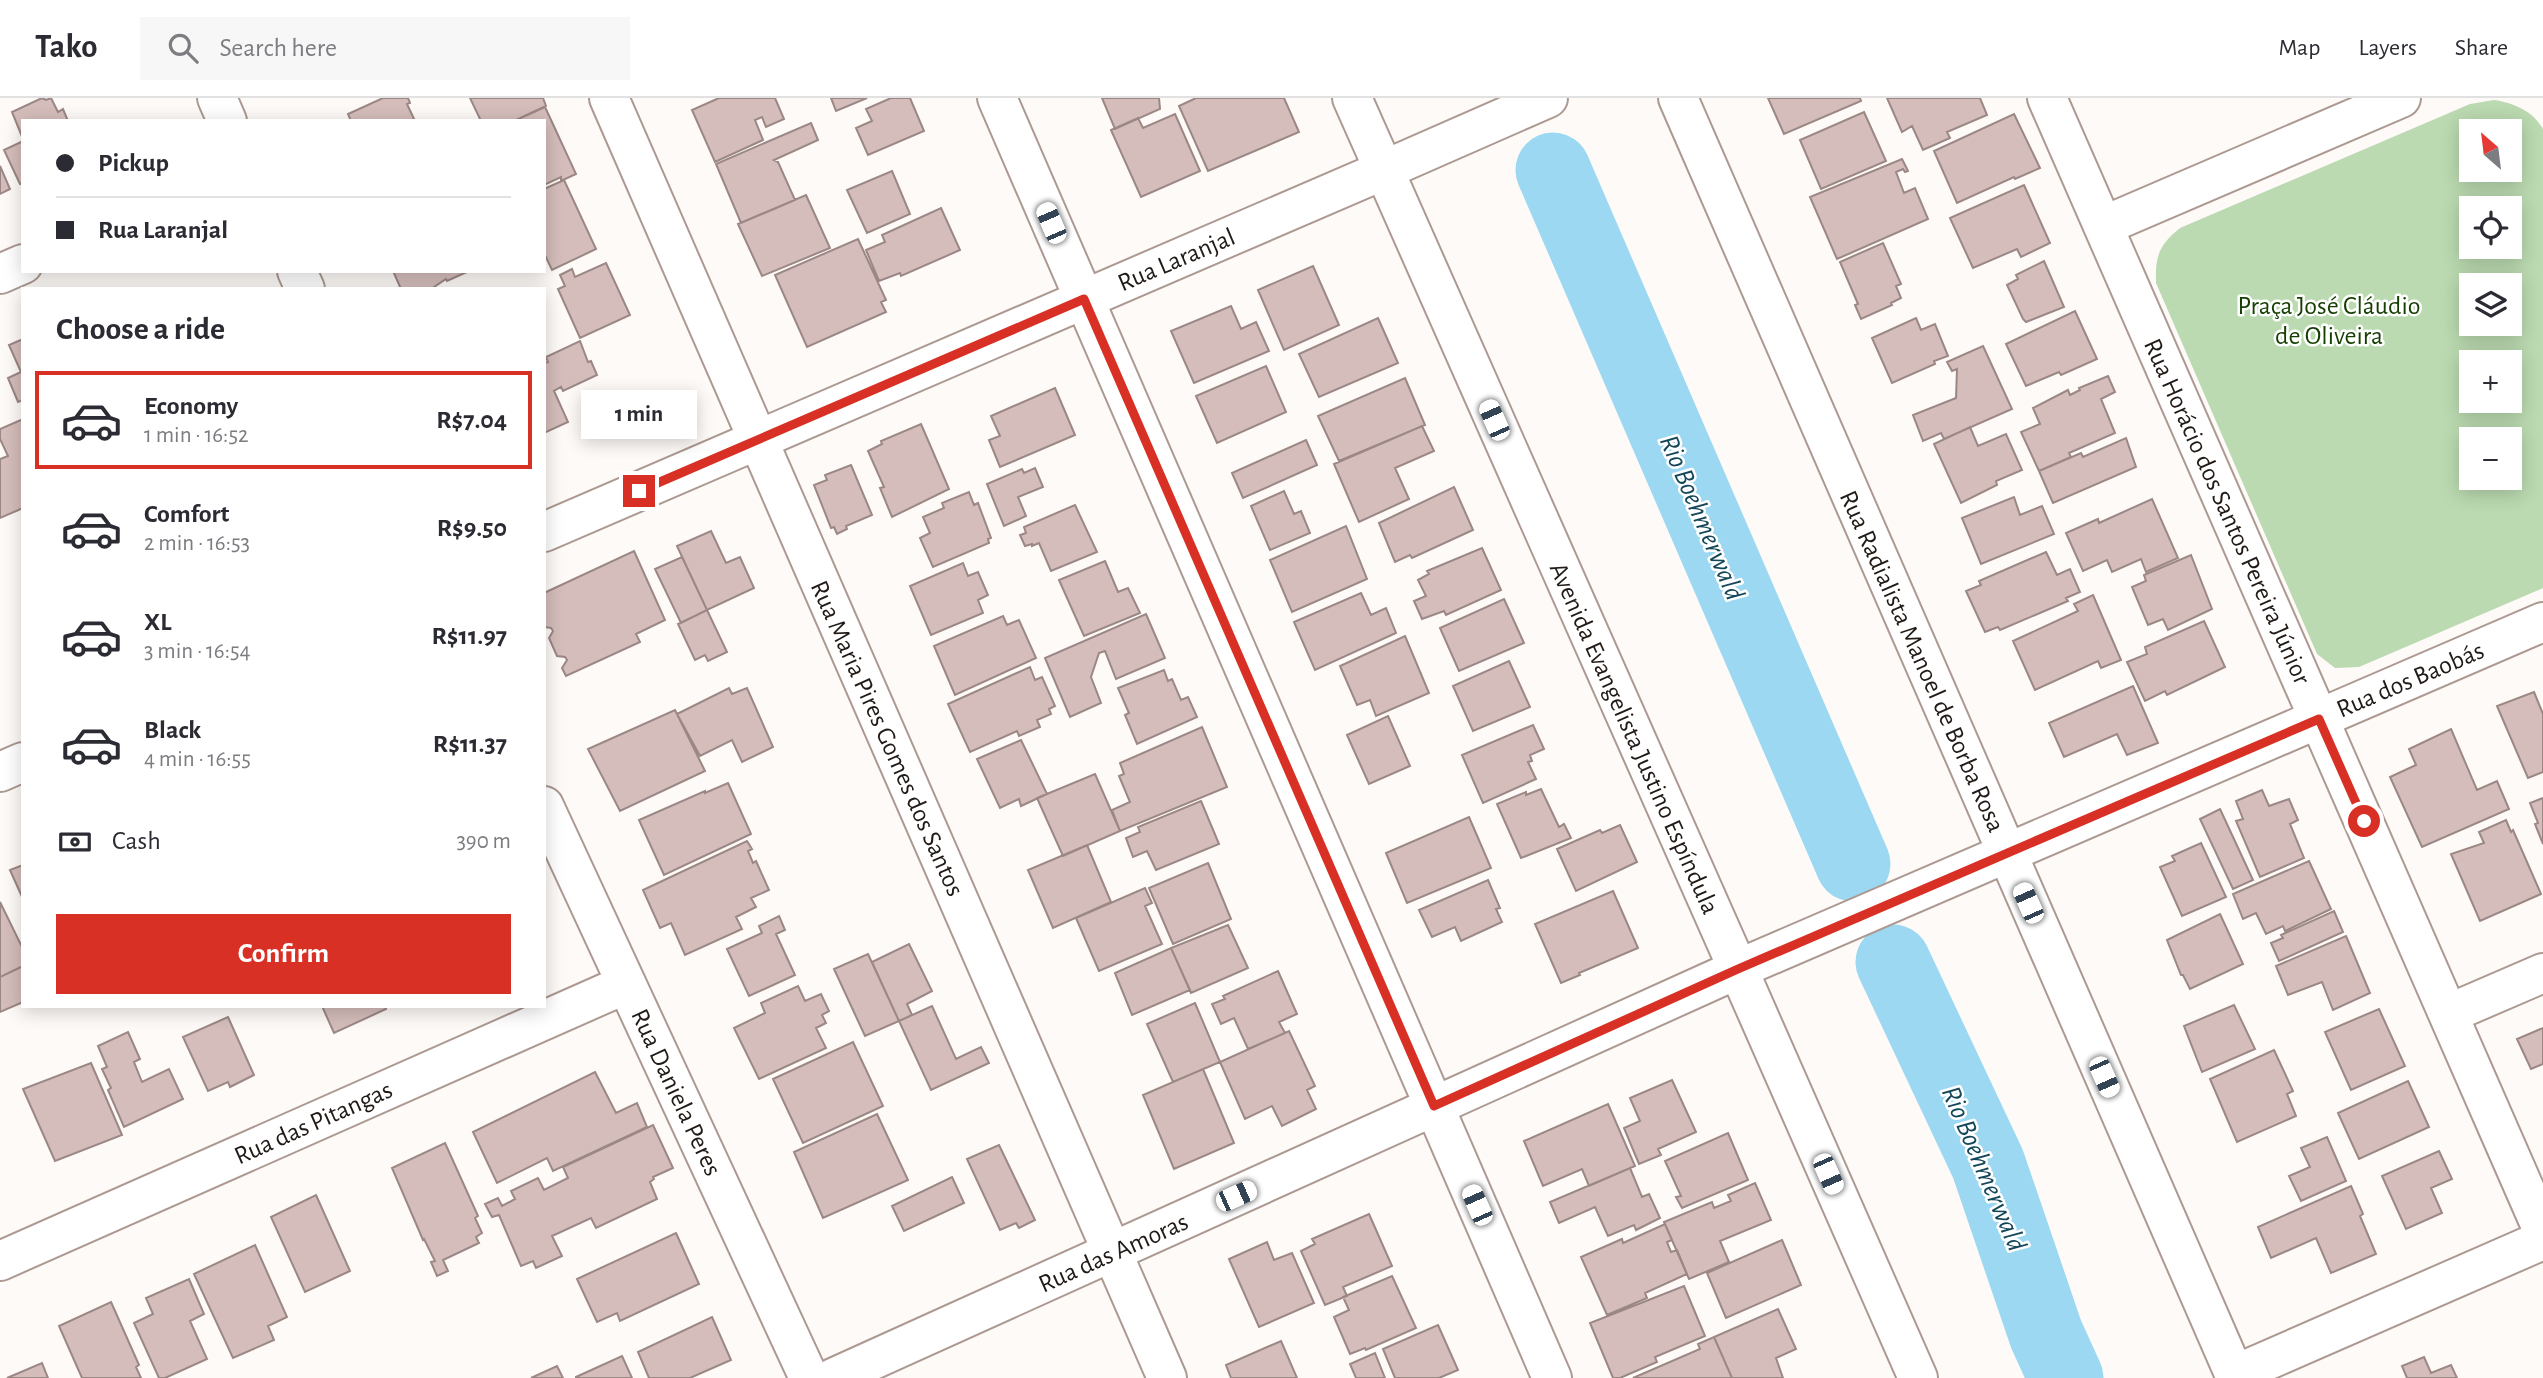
<!DOCTYPE html>
<meta charset="utf-8">
<style>
:root{--surface:#fff;--page:#f7f7f7;--text:#2b2b33;--muted:#7c7c81;--line:#e1e1e2;--accent:#d93025}
body{margin:0;font-family:"Alegreya Sans",sans-serif;background:var(--page);color:var(--text);height:100vh;display:flex;flex-direction:column;font-size:26px;white-space:nowrap}
*{box-sizing:border-box;margin:0}
p{font-size:23px;color:var(--muted)}
.icon{flex:none;width:38px;height:38px;fill:none;stroke:currentColor;stroke-width:2;stroke-linecap:round;stroke-linejoin:round}
.map{position:relative;flex:1;overflow:hidden}
.side{position:absolute;left:21px;top:189px;width:525px;height:721px;display:flex;flex-direction:column;background:var(--surface);border-radius:0px;box-shadow:0 4px 18px #0003}
.side>*{flex:none}
.hud{position:absolute;left:21px;top:21px;width:525px;height:154px;border-radius:0px;box-shadow:0 4px 18px #0003;display:grid;align-content:center;height:154px;padding:0 35px;background:var(--surface)}
.needle{width:46px;rotate:332deg}
.buttons{position:absolute;left:2459px;top:21px;display:grid;gap:14px}
.buttons a{display:grid;place-items:center;width:63px;height:63px;border-radius:0px;background:var(--surface);box-shadow:0 4px 18px #0003;font-size:35px}
.end{position:absolute;width:32px;height:32px;margin:-16px;border:9px solid #d93025;background:#fff;box-shadow:0 0 0 4px #fff}
.from{border-radius:50%}
.bubble{position:absolute;height:49px;border-radius:0px;background:var(--surface);box-shadow:0 4px 18px #0003;font-size:23px;font-weight:700;line-height:49px;text-align:center}
.car{position:absolute;width:21px;height:42px;margin:-21px -10px;border-radius:9px;box-shadow:0 0 5px 2px #0007;background:linear-gradient(#fff 24%,#345 0 40%,#fff 0 76%,#345 0 86%,#fff 0)}
.hud b{display:flex;align-items:center;gap:24px;height:66px;font-size:26px}
.hud b+b{border-top:2px solid var(--line)}
.hud i{width:18px;height:18px;background:var(--text)}
ul{padding:0;list-style:none}
li{display:flex;align-items:center;gap:21px;height:98px;margin:0 14px 10px;padding:0 21px;border:4px solid transparent;border-radius:0px}
li div{flex:1}
li b{display:block;font-size:26px}
li em{font-style:normal;font-weight:700}
li.current{border-color:var(--accent)}
li>.icon{width:63px;height:63px;stroke-width:1.5}
h2{padding:0 35px;font-size:32px;line-height:84px}
.pay{display:flex;align-items:center;gap:18px;height:77px;padding:0 35px;font-size:26px}
.pay p{margin-inline-start:auto}
.action{display:flex;gap:14px;margin-top:auto;padding:14px 35px}
.action a{flex:1;height:80px;border-radius:0px;background:var(--accent);color:#fff;font-size:28px;font-weight:700;line-height:80px;text-align:center}
header{display:flex;align-items:center;gap:42px;box-sizing:border-box;height:98px;padding:0 35px;background:var(--surface);border-bottom:2px solid var(--line)}
header strong{font-size:33px}
nav{display:flex;gap:38px;margin-inline-start:auto;font-size:24px}
.search{width:490px;height:63px;background:var(--page);display:flex;align-items:center;gap:18px;box-sizing:border-box;padding:0 24px;border-radius:0px;color:var(--muted);font-size:26px}
.map>svg:first-child{display:block}
.green{fill:#bbdab1;fill-rule:evenodd}
.lines{fill:none;stroke-linecap:round;stroke-linejoin:round}
.river{stroke:#9cd8f2;stroke-width:75}
.building{fill:#d4bdbb;stroke:#9b8784;stroke-width:2}
.street-casing{stroke:#ac9991;stroke-width:42}
.secondary-casing{stroke:#ac9991;stroke-width:42}
.street{stroke:#fff;stroke-width:38}
.secondary{stroke:#fff;stroke-width:38}
.route{stroke:#d93025;stroke-width:9}
.labels{text-anchor:middle;stroke-width:5;stroke-linejoin:round;paint-order:stroke}
.street-label{font-size:26px;fill:#211a16;stroke:#fff}
.park-label{font-size:26px;fill:#143f00;stroke:#fff}
.water-label{font-size:28px;font-style:italic;fill:#15475a;stroke:#fff}
</style>
<header>
<strong>Tako</strong>
<div class="search"><svg class="icon" aria-label="search" viewBox="0 0 24 24"><circle cx="10" cy="10" r="6"/><path d="M15 15l6 6"/></svg>Search here</div>
<nav><a>Map</a><a>Layers</a><a>Share</a></nav>
</header>
<div class="map">
<svg width="2543" height="1280" viewBox="0 0 2543 1280">
<rect width="100%" height="100%" fill="#fefaf8"/>
<path class="green" d="M2494,2c20,3 39,11 49,29v459l-184,79 -24,1 -18,-14 -161,-371c-1,-27 3,-38 24,-55l290,-124zM2510,33v39h-39v-39zM2510,110v39h-39v-39zM2510,187v39h-39v-39zM2510,264v39h-39v-39zM2510,341v39h-39v-39z"/>
<g class="lines">
<path class="river" d="M1553,72l300,694
M1893,864l95,202 58,170 20,44"/>
</g>
<path class="building" d="M42,0l4,2 5,-2 7,14 5,-3 5,12h-45v18l-11,-27z
M383,0h25l2,5 -3,1 8,17h-64l-3,-7z
M470,0h73l3,8 -32,15h-33z
M719,0h56l9,21 -18,8 -4,-10 -7,3 8,20 -48,22 -23,-52z
M831,0h36l-31,13z
M891,0h19l14,33 -56,24 -12,-27 16,-7 -6,-12z
M1102,0h57l1,11 -45,20z
M1196,0h88l15,34 -91,39 -29,-65z
M1768,0h92l1,3 -77,33z
M1887,0h93l7,17 -40,17 3,6 -27,12 -11,-24 -10,6z
M545,9l31,67 -15,7v-4l-17,8v-64h-30z
M1864,14l22,49 -65,28 -21,-49z
M1175,16l25,57 -59,26 -30,-67 27,-12 5,10z
M2014,16l26,54 -25,11 -1,-2 -57,26 -23,-52z
M811,25l7,17 -44,20 4,2 17,38 -54,23 -25,-59z
M23,43v42l-3,1 -16,-34z
M1902,61l6,12 -3,1 -2,-3 -7,3 8,21 11,-5 13,31 -91,40 -27,-62z
M0,68l10,23 -10,5z
M892,73l18,43 -43,19 -20,-43z
M564,82l32,69 -44,21 -8,-17v-64z
M2024,87l26,58 -29,14 -4,-8 -44,19 -23,-50z
M806,97l24,53 -68,28 -24,-52z
M941,110l19,42 -59,26 -1,-3 -21,8 -13,-31 19,-8 -3,-7z
M858,141l28,61 -5,2 5,10 -79,35 -32,-72z
M1883,145l18,41 -5,2 5,12 -10,5 1,2 -31,14 -6,-14 3,-1 -18,-42z
M2044,163l20,46 -38,15 -3,-3 -16,-34 11,-6 -2,-4z
M606,165l24,52 -50,23 -22,-49 7,-3 -5,-11 12,-6 3,8z
M1313,168l26,59 -55,25 -26,-60z
M393,173h76l-22,10 -1,-2 -15,10h-30z
M1231,208l10,23 15,-7 13,29 -75,32 -23,-52z
M2075,213l22,48 -36,16 -2,-3 -33,14 -20,-42z
M1378,220l20,45 -79,34 -20,-43z
M1916,220l5,12 14,-6 13,32 -14,5 1,3 -43,19 -20,-45z
M23,241v61l-5,2 -10,-24 13,-6 -12,-27z
M580,243l8,21 3,-1 6,14 -34,16 -2,-4 -7,4 14,31 -24,11v-70l4,-1 -2,-5z
M1983,248l29,63 -68,30 -3,-6 -18,8 -10,-26 43,-17 1,-29 -5,2 -5,-9z
M1266,268l20,46 -69,31 -21,-47z
M2108,278l7,16 -14,7 14,34 -46,20 2,4 -32,14 -18,-39 19,-8 -7,-16 35,-18 2,5 10,-5 -1,-2z
M1405,280l20,47 -86,36 -21,-45z
M1055,290l20,47 -75,32 -11,-27 11,-4 -9,-20z
M23,321v89l-23,10v-59l8,-3 -8,-17v-10z
M921,326l28,65 -57,28 -12,-29 4,-1 -16,-36 14,-7 -1,-3z
M1422,328l12,25 -39,17 14,31 -50,23 -25,-58z
M1970,329l8,19 28,-12 16,36 -26,11 1,4 -36,18 -27,-59z
M2126,340l10,29 -83,36 -14,-32 42,-18 2,4z
M1306,342l11,25 -74,33 -11,-25z
M851,367l21,50 -26,11 1,3 -10,5 -3,-7 -3,1 -17,-43 13,-5 -2,-5z
M1035,370l8,19 -25,10 8,19 -22,10 -17,-42 35,-15 2,4z
M1454,389l19,43 -61,28 -2,-3 -15,7 -16,-39z
M1284,393l10,23 7,-3 9,22 -40,17 -19,-44z
M969,394l5,13 4,-2 13,35 -3,1 1,4 -56,24 -13,-29 10,-5 -7,-16 21,-9 -2,-5z
M2014,399l6,18 22,-9 12,28 -73,30 -19,-46z
M2152,401l26,59 -32,14 -5,-13 -29,13 -5,-12 -24,11 -17,-38 32,-14 1,4z
M1075,407l22,47 -46,19 -12,-28 -7,3v-2l-7,2 -5,-11 6,-2 -2,-6z
M1346,428l21,53 -75,33 -22,-52z
M711,433l15,32 14,-6 14,31 -47,22 -30,-64z
M1482,450l19,42 -55,25 -2,-4 -22,8 -8,-18 12,-5 -8,-16 11,-6 -2,-3z
M634,453l31,69 -29,14 4,8 -74,34 -4,-8 5,-8 -2,-3 -8,-1 -8,-18 4,-7 -2,-3 -7,-1v-34z
M2046,454l11,23 13,-6 10,23 -14,6 2,3 -68,29 -2,-3 -13,5 -19,-41 15,-6 -2,-4z
M2191,457l21,54 -44,21 -5,-11 -15,6 -16,-38 14,-6 -2,-6z
M682,459l25,53 -26,13 -26,-54z
M1105,463l13,31 10,-4 12,25 -56,23 -25,-56z
M963,465l5,13 10,-4 10,23 -10,5 5,13 -52,22 -21,-49z
M1361,495l10,22 15,-7 10,25 -81,37 -21,-48z
M2093,497l28,65 -20,8 -3,-7 -63,29 -22,-49 65,-30 -4,-7z
M1504,501l20,44 -65,28 -19,-43z
M707,512l20,42 -19,9 -3,-6 -10,5 -17,-36z
M1146,516l19,44 -49,21 -11,-28 -6,2 -8,24 10,26 -31,14 -25,-59z
M1003,518l4,9 12,-5 17,38 -81,37 -21,-49z
M2204,523l21,46 -58,28 -2,-4 -20,10 -18,-39 20,-8 -2,-7z
M1405,538l24,57 -53,23 -6,-16 -13,5 -17,-39z
M1509,563l21,46 -57,24 -20,-45z
M1030,569l5,13 7,-3 13,29 -6,3 2,5 -14,6 3,7 -21,9 -2,-5 -47,21 -22,-48z
M1164,572l4,11 4,-2 9,21 7,-3 9,20 -60,27 -12,-29 4,-2 -11,-25z
M2133,588l25,57 -31,12 -10,-21 -53,23 -15,-34z
M729,590l3,6 15,-6 26,59 -31,15 -10,-22 -32,16 -23,-42z
M2534,594l9,22v58l-15,6 -31,-72z
M675,612l30,61 -85,40 -32,-62z
M1388,618l22,50 -41,18 -22,-49z
M1533,627l11,24 -14,6 2,6 -4,1 8,17 -53,24 -21,-48z
M1202,629l25,60 -107,44 -8,-21 18,-8 -11,-26 5,-2 -4,-11z
M2451,631l26,61 20,-9 12,28 -87,38 -32,-70 26,-12 -7,-16z
M1021,642l26,54 -26,12 -2,-7 -19,9 -23,-49z
M1095,676l25,57 -57,25 -26,-58z
M728,685l23,51 -87,41 -25,-55 66,-29v2z
M1541,691l18,38 5,-3 7,14 -50,20 -24,-54 29,-12v3z
M2262,692l7,16 20,-7 9,21 -8,4 14,34 -44,19 -24,-56 7,-2 -7,-18z
M2543,700v46l-8,-20 3,-1 -8,-20z
M1201,703l18,43 -63,26 -9,-19 -14,6 -7,-19 14,-6 -2,-5z
M2220,711l33,71 -20,9 -33,-70z
M1469,719l22,51 -84,35 -21,-50z
M2506,722l5,12 2,-2 28,64 -61,27 -29,-67 33,-11 -5,-11z
M1620,727l17,37 -61,29 -19,-42 43,-19 2,3z
M747,743l5,8 -4,2 5,12 3,-2 13,29 -18,8 5,9 -20,10 6,12 -57,26 -14,-32 -11,5 -17,-38z
M2201,745l25,54 -44,19 -22,-49 15,-6 -3,-5z
M1087,747l24,57 -58,26 -25,-58z
M2309,763l22,48 -46,22 -2,-5 -17,8 -10,-21 -13,6 -10,-25z
M1208,765l23,56 -58,25 -24,-56z
M23,767v34l-13,-29z
M1488,782l12,28 -4,1 6,13 -41,19 -6,-14 -23,10 -13,-27z
M1145,790l7,15 -7,3 17,38 -63,27 -23,-53z
M1613,793l25,57 -59,25 1,2 -19,8 -26,-59z
M0,804l23,47v17l-23,11z
M2334,813l9,21 -64,29 -8,-18 12,-5 -2,-3z
M2220,816l23,50 -53,25 -7,-14h-2l-14,-35z
M779,818l6,14 -9,4 19,41 -46,21 -22,-47 35,-16 -3,-7z
M1228,827l20,43 -57,25 -20,-45z
M2346,838l24,57 -37,17 -11,-28 -34,13 -12,-29z
M909,846l23,47 -25,13 5,11 -13,6 -27,-59z
M1171,850l19,42 -58,25 -17,-42z
M868,856l31,67 -34,15 -31,-67z
M23,868v36l-23,10v-35z
M1278,873l19,43 -18,8 6,11 -37,16 -14,-31 -13,6 -9,-20 13,-5 -2,-3z
M798,888l7,15 16,-7 8,17 -7,4 4,8 -10,5 10,20 -67,31 -25,-51 31,-15 -4,-10z
M1195,905l25,59 -47,20 -26,-58z
M2234,907l21,44 -53,23 -18,-46z
M322,908h63l1,3 -52,24z
M932,908l24,53 25,-12 8,16 -58,27 -32,-69z
M2379,911l26,57 -54,24 -26,-58z
M228,919l26,58 -24,12 -2,-5 -20,9 -25,-54z
M2543,930v36l-12,5 -14,-30z
M1289,933l26,55 -8,4 9,19 -34,17 -10,-20 -27,13 -25,-57z
M128,934l12,27 -6,3 8,20 27,-13 14,30 -59,28 -16,-37 3,-2 -9,-19 5,-2 -9,-21z
M853,944l30,64 -80,37 -30,-64z
M2274,952l19,41 -6,3 9,22 -59,26 -27,-63z
M91,965l31,72 -67,26 -32,-72z
M1203,971l31,74 -60,26 -31,-74z
M595,974l21,41 21,-10 10,24 -94,44 -6,-13 -50,25 -24,-51z
M1672,982l24,52 -38,17 3,6 -22,9 -15,-36 16,-7 -10,-23z
M2408,983l21,46 -70,32 -21,-46z
M1608,1006l27,62 -46,20 -7,-17 -39,17 -19,-45z
M877,1016l31,66 -85,38 -29,-66z
M653,1027l20,43 -20,9 1,2 -4,3 7,17 -61,29 -5,-10 -39,18 10,20 -26,12 -3,-7 -12,5 -22,-51 -7,2 -7,-13 13,-6 4,8 13,-7 -4,-8 27,-13 6,12 24,-12 -5,-11z
M1728,1035l20,47 -66,28 -6,-11 5,-1 -16,-35z
M2327,1039l19,44 -45,20 -12,-25 21,-9 -9,-19z
M445,1045l33,73 -3,2 7,15 -6,4 3,6 -36,17 5,11 -11,5 -6,-14 4,-1 -11,-22 -1,1 -31,-72z
M999,1047l36,75 -16,8 -3,-5 -16,7 -33,-71z
M2439,1053l13,28 -21,9 11,25 -36,16 -24,-53z
M1630,1070l12,29 7,-3 11,24 -24,12 -2,-5 -26,11 -13,-29 -36,16 -9,-21z
M952,1079l12,26 -60,28 -12,-25z
M1755,1085l16,37 -51,21 9,21 -40,17 -25,-57 48,-20 2,6 17,-7 -3,-6z
M2351,1088l12,28 -3,2 16,38 -45,19 -15,-35 -45,20 -13,-31z
M316,1097l34,76 -45,21 -34,-75z
M1369,1116l23,52 -49,21 4,9 -22,9 -24,-54 14,-7 -3,-5z
M1665,1126l7,16 -5,2 4,10 6,-2 10,24 -42,19 2,5 -40,17 -26,-58 41,-18 1,4z
M676,1135l23,51 -79,37 -3,-8 -20,9 -20,-43z
M1782,1142l19,45 -75,33 -19,-45z
M1267,1144l7,18 18,-7 22,50 -55,24 -30,-68z
M255,1147l32,72 -19,9 6,14 -41,18 -39,-84z
M1392,1178l24,52 -50,22 -1,-2 -15,6 -16,-37 15,-7 -6,-13z
M189,1181l15,35 -14,7 17,38 -42,19h-6l-25,-55 19,-9 -7,-16z
M1684,1188l21,50 -50,21 2,5 -37,16h-7l-23,-55z
M111,1204l28,63 -3,2 5,11h-59l-23,-52z
M1778,1211l18,40 -20,9 7,20h-51l-18,-41z
M712,1219l19,43 -41,18h-41l-11,-26z
M1438,1227l20,45 -19,8h-44l-12,-29z
M1714,1239l18,41h-99l67,-29 -2,-5z
M1281,1243l16,37h-66l-5,-13z
M1375,1255l10,25h-29l-6,-14z
M622,1258l10,22h-56v-1z
M2424,1259l7,16 20,-8 6,13h-50l-5,-12z
M42,1265l6,15h-41z
M557,1268l6,12h-32z"/>
<g class="lines">
<g class="street-casing">
<path id="street" d="M609,0l558,1280
M997,0l555,1280
M1352,0l32,72 164,-72
M1678,0l558,1280
M2047,0l496,1133
M2103,128l298,-128
M0,176l23,-10
M0,674l23,-10
M2448,916l95,-41
M0,1163l626,-277
M2234,1277l309,-135
M833,1280l905,-409 180,409"/>
</g>
<g class="secondary-casing">
<path id="secondary" d="M217,0l10,23
M297,173l8,18
M544,434l840,-362 354,799 805,-347
M544,708l265,572"/>
</g>
<use href="#street" class="street"/>
<use href="#secondary" class="secondary"/>
</g>
<g class="lines">
<path class="route" d="M639,393l445,-192 350,807 304,-137 581,-250 45,102"/>
</g>
<g class="labels">
<g class="street-label">
<text transform="translate(1176 161) rotate(-23)" y="9">Rua Laranjal</text>
<text transform="translate(2228 413) rotate(66)" y="9">Rua Horácio dos Santos Pereira Júnior</text>
<text transform="translate(1923 563) rotate(66)" y="9">Rua Radialista Manoel de Borba Rosa</text>
<text transform="translate(2410 581) rotate(-23)" y="9">Rua dos Baobás</text>
<text transform="translate(888 640) rotate(66)" y="9">Rua Maria Pires Gomes dos Santos</text>
<text transform="translate(1635 640) rotate(66)" y="9">Avenida Evangelista Justino Espíndula</text>
<text transform="translate(677 994) rotate(65)" y="9">Rua Daniela Peres</text>
<text transform="translate(313 1024) rotate(-24)" y="9">Rua das Pitangas</text>
<text transform="translate(1113 1154) rotate(-24)" y="9">Rua das Amoras</text>
</g>
<g class="park-label">
<text x="2329" y="216">Praça José Cláudio<tspan x="2329" dy="30">de Oliveira</tspan></text>
</g>
<g class="water-label">
<text transform="translate(1703 419) rotate(67)" y="10">Rio Boehmerwald</text>
<text transform="translate(1985 1070) rotate(67)" y="10">Rio Boehmerwald</text>
</g>
</g>
</svg>
<div class="buttons">
<a><svg class="needle" viewBox="-14 -14 28 28"><path d="M0-13l5 13h-10z" fill="#e53935"/><path d="M0 13l5-13h-10z" fill="#7c7c81"/></svg></a>
<a><svg class="icon" aria-label="locate" viewBox="0 0 24 24"><circle cx="12" cy="12" r="6"/><path d="M12 2v4M12 18v4M2 12h4M18 12h4"/></svg></a>
<a><svg class="icon" aria-label="layers" viewBox="0 0 24 24"><path d="M12 4l9 5-9 5-9-5zM3 14l9 5 9-5"/></svg></a>
<a>+</a>
<a>−</a>
</div>
<i class="end from" style="left:2364px;top:723px"></i>
<i class="end" style="left:639px;top:393px"></i>
<div class="bubble" style="left:581px;top:292px;width:116px">1 min</div>
<i class="car" style="left:1051px;top:125px;rotate:337deg"></i>
<i class="car" style="left:1494px;top:322px;rotate:336deg"></i>
<i class="car" style="left:2028px;top:805px;rotate:336deg"></i>
<i class="car" style="left:2104px;top:979px;rotate:156deg"></i>
<i class="car" style="left:1828px;top:1076px;rotate:156deg"></i>
<i class="car" style="left:1236px;top:1098px;rotate:66deg"></i>
<i class="car" style="left:1477px;top:1107px;rotate:336deg"></i>
<div class="hud">
<b><i class="from"></i>Pickup</b>
<b><i></i>Rua Laranjal</b>
</div>
<section class="side">
<h2>Choose a ride</h2>
<ul>
<li class="current"><svg class="icon" aria-label="car" viewBox="0 0 24 24"><path d="M5 17H2v-5l4-1 3-4h7l3 4 3 1v5h-3M9 17h6M6 11h13"/><circle cx="7" cy="17" r="2"/><circle cx="17" cy="17" r="2"/></svg><div><b>Economy</b><p>1 min · 16:52</p></div><em>R$7.04</em></li>
<li><svg class="icon" aria-label="car" viewBox="0 0 24 24"><path d="M5 17H2v-5l4-1 3-4h7l3 4 3 1v5h-3M9 17h6M6 11h13"/><circle cx="7" cy="17" r="2"/><circle cx="17" cy="17" r="2"/></svg><div><b>Comfort</b><p>2 min · 16:53</p></div><em>R$9.50</em></li>
<li><svg class="icon" aria-label="car" viewBox="0 0 24 24"><path d="M5 17H2v-5l4-1 3-4h7l3 4 3 1v5h-3M9 17h6M6 11h13"/><circle cx="7" cy="17" r="2"/><circle cx="17" cy="17" r="2"/></svg><div><b>XL</b><p>3 min · 16:54</p></div><em>R$11.97</em></li>
<li><svg class="icon" aria-label="car" viewBox="0 0 24 24"><path d="M5 17H2v-5l4-1 3-4h7l3 4 3 1v5h-3M9 17h6M6 11h13"/><circle cx="7" cy="17" r="2"/><circle cx="17" cy="17" r="2"/></svg><div><b>Black</b><p>4 min · 16:55</p></div><em>R$11.37</em></li>
</ul>
<div class="pay"><svg class="icon" aria-label="cash" viewBox="0 0 24 24"><path d="M3 7h18v10H3z"/><circle cx="12" cy="12" r="2"/></svg>Cash<p>390 m</p></div>
<div class="action"><a>Confirm</a></div>
</section>
</div>
